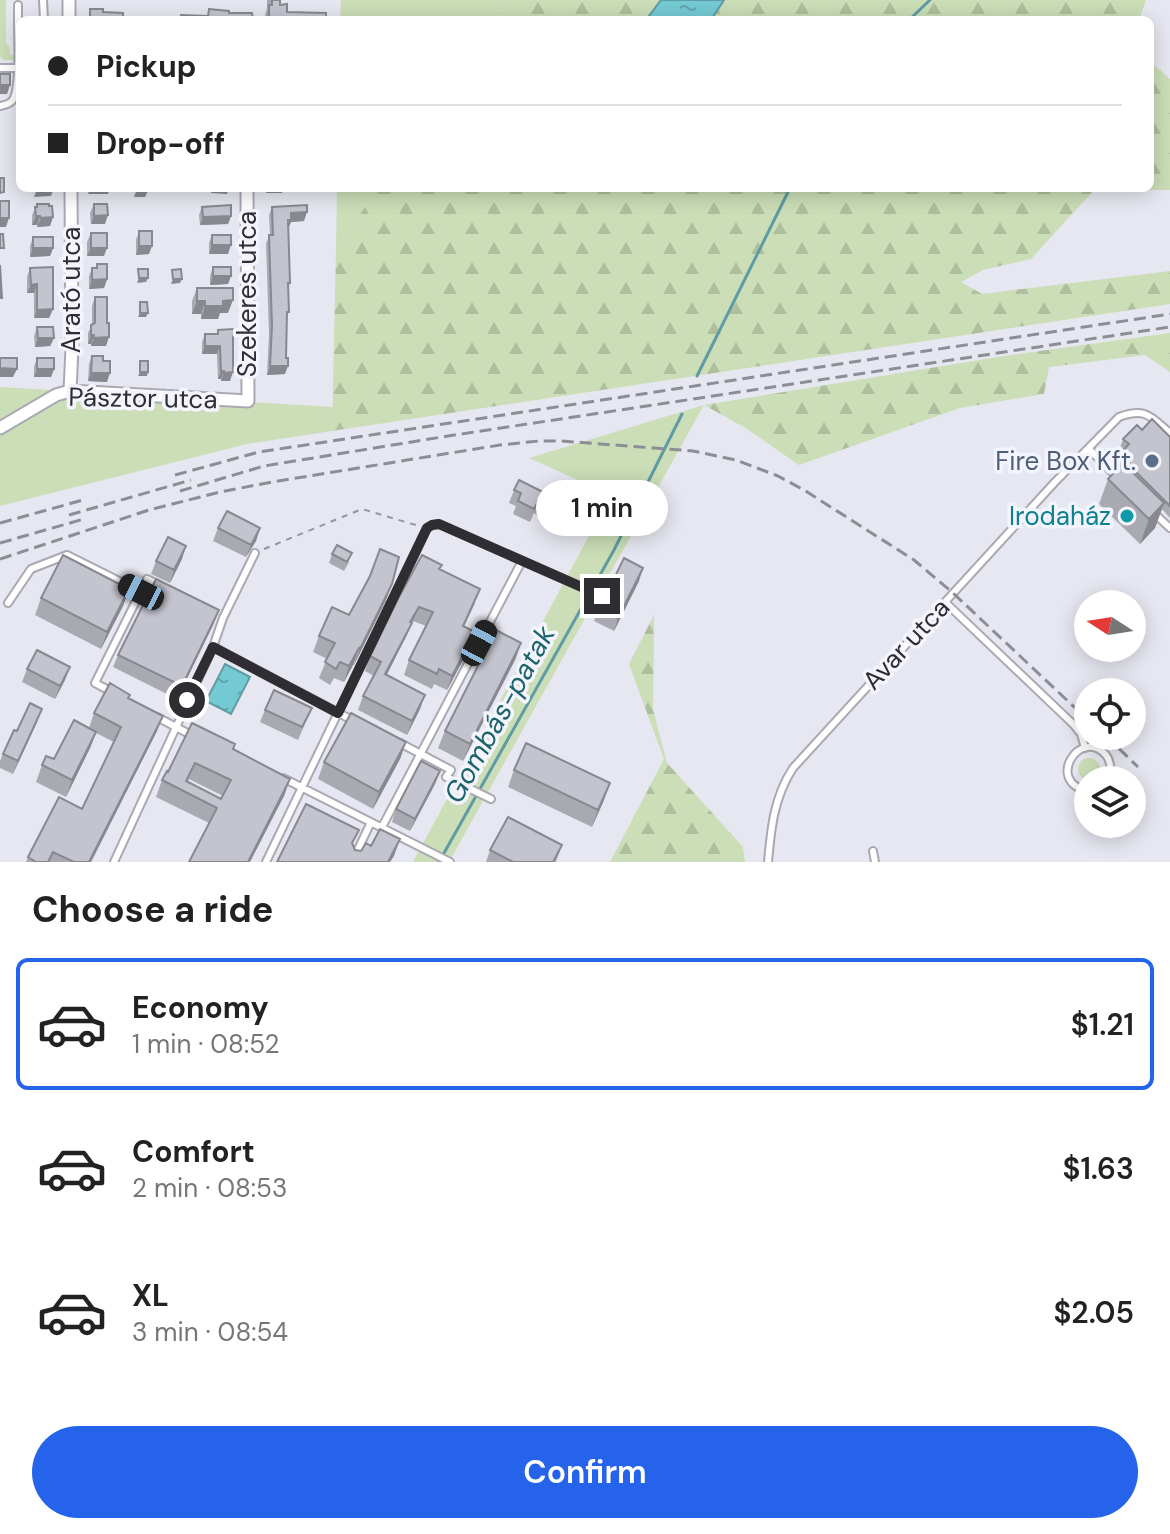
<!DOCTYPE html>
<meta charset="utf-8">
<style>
:root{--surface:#fff;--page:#f2f2f2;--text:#222;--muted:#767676;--line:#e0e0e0;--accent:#2563eb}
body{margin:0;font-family:"DM Sans",sans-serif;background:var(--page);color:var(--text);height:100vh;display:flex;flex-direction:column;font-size:30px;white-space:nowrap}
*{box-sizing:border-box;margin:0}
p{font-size:26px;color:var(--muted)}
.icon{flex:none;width:44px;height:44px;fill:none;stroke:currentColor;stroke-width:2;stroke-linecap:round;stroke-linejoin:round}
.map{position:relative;height:862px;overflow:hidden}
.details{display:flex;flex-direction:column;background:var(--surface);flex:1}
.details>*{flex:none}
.guide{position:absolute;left:16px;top:16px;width:1138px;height:176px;border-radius:12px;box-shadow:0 4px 20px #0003;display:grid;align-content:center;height:176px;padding:0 32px;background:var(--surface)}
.needle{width:52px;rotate:282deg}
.fabs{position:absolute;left:1074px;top:590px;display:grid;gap:16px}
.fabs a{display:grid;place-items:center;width:72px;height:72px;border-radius:50%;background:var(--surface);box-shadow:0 4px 20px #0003;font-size:40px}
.end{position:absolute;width:36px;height:36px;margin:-18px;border:10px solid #2e2e32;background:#fff;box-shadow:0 0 0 4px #fff}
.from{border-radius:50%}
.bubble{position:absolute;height:56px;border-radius:28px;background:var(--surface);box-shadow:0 4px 20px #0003;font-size:26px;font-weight:600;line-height:56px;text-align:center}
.car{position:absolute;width:24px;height:48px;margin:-24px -12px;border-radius:10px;box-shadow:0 0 6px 2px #0007;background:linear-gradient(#222 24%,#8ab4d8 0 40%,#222 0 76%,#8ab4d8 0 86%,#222 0)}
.guide b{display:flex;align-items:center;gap:28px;height:76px;font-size:30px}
.guide b+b{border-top:2px solid var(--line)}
.guide i{width:20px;height:20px;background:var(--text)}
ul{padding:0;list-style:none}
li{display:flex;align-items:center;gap:24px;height:132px;margin:0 16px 12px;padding:0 16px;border:4px solid transparent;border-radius:12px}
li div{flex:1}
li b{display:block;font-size:30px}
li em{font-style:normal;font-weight:600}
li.active{border-color:var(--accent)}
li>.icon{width:72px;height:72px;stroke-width:1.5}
h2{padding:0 32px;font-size:36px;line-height:96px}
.button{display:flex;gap:16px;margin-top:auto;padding:16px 32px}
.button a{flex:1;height:92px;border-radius:48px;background:var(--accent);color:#fff;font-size:32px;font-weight:600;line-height:92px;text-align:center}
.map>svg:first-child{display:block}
.grass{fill:#cbdeb7}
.forest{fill:url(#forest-firs)}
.water{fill:url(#water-ripples);stroke:#5f9ba3;stroke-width:2}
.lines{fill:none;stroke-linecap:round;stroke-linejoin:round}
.stream{stroke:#5f9ba3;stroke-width:3}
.lane-casing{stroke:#a8a9b3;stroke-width:10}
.street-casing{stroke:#a8a9b3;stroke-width:15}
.path{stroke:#95959d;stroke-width:2;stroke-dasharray:6 6;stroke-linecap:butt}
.lane{stroke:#fff;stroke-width:6}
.street{stroke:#fff;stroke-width:11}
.rail{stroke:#8d8d95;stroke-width:3;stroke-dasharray:12 6;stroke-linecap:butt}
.wall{fill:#a8a9b1;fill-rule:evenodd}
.shaded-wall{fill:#888990}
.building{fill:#c3c4ce;stroke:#888990;stroke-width:2;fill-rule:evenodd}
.route{stroke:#2e2e32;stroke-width:10}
.service-dot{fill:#5c6f8a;stroke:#f4f4ff;stroke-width:3}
.culture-dot{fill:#0f9aa8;stroke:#f4f4ff;stroke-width:3}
.labels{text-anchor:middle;stroke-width:7;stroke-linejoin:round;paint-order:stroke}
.street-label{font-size:26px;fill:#2e2e32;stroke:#f4f4ff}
.service-label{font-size:26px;fill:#4e5e75;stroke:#f4f4ff;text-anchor:end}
.culture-label{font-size:26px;fill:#0d838f;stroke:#f4f4ff;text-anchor:end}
.water-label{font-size:28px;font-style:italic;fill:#1c636a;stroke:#f4f4ff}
</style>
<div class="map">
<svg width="1170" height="862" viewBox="0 0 1170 862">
<defs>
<pattern id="forest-firs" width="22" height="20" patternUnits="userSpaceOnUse" patternTransform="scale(2)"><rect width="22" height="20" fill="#cbdeb7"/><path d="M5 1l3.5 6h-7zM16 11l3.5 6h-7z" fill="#afbf9e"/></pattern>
<pattern id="water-ripples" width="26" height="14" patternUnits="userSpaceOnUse" patternTransform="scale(2)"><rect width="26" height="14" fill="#74cad3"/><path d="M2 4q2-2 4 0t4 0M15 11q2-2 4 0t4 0" fill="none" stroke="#60a4ac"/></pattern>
</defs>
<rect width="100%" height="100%" fill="#e7e7f1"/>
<path class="grass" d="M0,0h6v43l3,3 1,9h6v5h-13l-3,-3z
M341,0h168l-14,20h-155z
M337,188h41l-42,61z
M0,387l333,20 -1,24 -85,13 -247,62z
M704,405l-255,457h-36l198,-367 -82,-37z
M1078 769a11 11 0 1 1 22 0a11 11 0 1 1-22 0Z"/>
<path class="forest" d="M509,0h152l-15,20h-151z
M724,0h422l-7,20h-428z
M1150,61l20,18v111h-76l-63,69 -48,11 -22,12 21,12 188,-23v33l-838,127 4,-182 42,-61h772z
M1170,333v39l-25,-17 -96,12 -5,27 -84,14 -161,57 -55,-38 -40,-22 300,-49z
M654,615l-1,94 14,54 76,84 2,15h-135l54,-103 -35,-95z"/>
<path class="water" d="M661,0h63l-13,20h-65z
M225,664l25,13 -19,37 -25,-13z"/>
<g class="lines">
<path class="stream" d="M909,20l21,-20
M697,376l93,-188
M439,862l175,-312 68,-136"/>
<g class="lane-casing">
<path id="lane" d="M43,0l1,20
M18,5v19
M0,68h20
M0,106c5,-1 8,-1 12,-5 9,-10 6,-62 6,-77h2
M1089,449l28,28
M1154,513l16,15
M945,602l128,122 8,10 4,14
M8,603l23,-34 36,-14 74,37
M213,647l141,74
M112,692l-17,-9 52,-104 12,6
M157,717l36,19
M400,743l51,27 -5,7 45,22
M283,778l167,84
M1088,791c-44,-9 -7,-65 18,-36 6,8 5,16 2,25
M382,827l140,-266
M873,851l2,11
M114,862l99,-215 10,-29 32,-65
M266,862l161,-334 5,-3 7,-1 163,72
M352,862l19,-40
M768,862c3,-34 6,-65 25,-94l262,-286 64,-65c27,-10 32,0 51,16"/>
</g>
<g class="street-casing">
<path id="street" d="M69,0v20
M70,391l2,-43 -1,-160
M0,428l56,-33 14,-4 178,10 -1,-213"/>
</g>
<path class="path" d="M264,549l98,-40 57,17"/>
<use href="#lane" class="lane"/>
<use href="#street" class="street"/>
<path class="rail" d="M175,475l84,-23 911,-138
M180,491l84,-25 184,-30 722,-109
M69,515l122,-35
M0,523l83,-23
M0,543l84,-24
M0,559l149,-49 71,-18 52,-10 228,-37 39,-4h23l131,10 43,9 42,16 26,14 110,70 39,33 135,127
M1106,736l32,31"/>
</g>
<path class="wall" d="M267,0h13v5l7,7 39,8h-62l3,-12z
M37,204l16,13 -3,9 -13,1v-2h-5v-10z
M94,204l11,20h-14l-1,-11z
M202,207l29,9 -3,8 -28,1 -1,-10z
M272,207l32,14 -13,1 -3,7 2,54 -2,6 -3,85 -18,1 2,-41 -3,-91 4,-8 -1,-20z
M139,231l10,23 -13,1v-15z
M91,233l13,23h-17v-14z
M212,235l16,19h-19v-11z
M33,237l20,11 -3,8 -20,1v-11z
M97,264l10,15 -3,9 -15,1v-13l3,-8h3z
M213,267l18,9 -3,8 -18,1v-9z
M30,268l23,41 -4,9h-15v-25h-7v-16z
M197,288l31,25h-8l-2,6h-17v-5h-9v-13z
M95,297l12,26 -1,23h-15v-2h-3v-11l4,-8v-19z
M37,327l17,11 -4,8 -15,1 -1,-11z
M218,330l12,51h-9v-2h-3l-1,-25h-15v-12l3,-8h11z
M92,356l11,5 4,21 -19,-1 1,-17z
M37,358l17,11 -3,8h-17v-10z
M1142,430l28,7v81l-8,-9 -7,19 -15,16 -41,-40 9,-25 12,-12 -4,-4 3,-8 4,-5 -3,-2 3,-9z
M514,490l35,5 -9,22 -6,-4 -4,9 -17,-8 3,-8 -7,-3z
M218,528h42l-4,13 -10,16 -33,-16z
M332,554l17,8 -5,9 -15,-8z
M182,559l-12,24 -19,-9 5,-13z
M440,570l35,33 -11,24 11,5 -5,15 -23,43 -13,-6 -2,5 -28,-14 5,-15 17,-34 -13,-5 -26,54 33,34 -13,26 -49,-25 5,-14 11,-20 -9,-5 5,-15z
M639,581l-25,50 -20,-10 5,-12z
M129,589l-6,17 -22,43 -66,-34 6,-17z
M386,600l-32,65h-1l-9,17 -10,-4 -4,7 -11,-7 8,-19 -14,-7 6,-16 30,-21z
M214,623l-37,76 -64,-32 5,-12z
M521,643l-6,17 -52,101 -25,-13 7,-17z
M27,669l38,11 -10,19 -33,-17z
M129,699l28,32 -66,131h-65l2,-5 54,-48 32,-67 -18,-9 -6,15 -24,49 -30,-15 6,-17 12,-6 35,-31 5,-15z
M312,708l-14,32 -38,-18 5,-12z
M37,722l-24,52 -13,-6v-7l3,-7 14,-23z
M406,742l-6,17 -27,50 -55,-30 6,-17z
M233,750l57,29 -6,17 -75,27 -53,-26 6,-17 6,-8zM189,779l34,17 -2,3 -33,-17z
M514,770l90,30 -12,27 -84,-40z
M440,771l-5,13 -25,47 -18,-9 4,-13z
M562,845l-6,17h-70l4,-12z"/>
<path class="shaded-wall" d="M0,85h10l-3,9h-7z
M54,188l-3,8 -17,1 3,-8z
M90,188h20l-2,6h-20z
M213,188h16l-2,6 -16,-1z
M268,188h16l-2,5h-16z
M137,189h12l-4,8h-11z
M307,212l-3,9 -13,1 -3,7h-3l6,-16z
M108,215l-3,9h-14l3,-8z
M36,216h4l-3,9h-5z
M231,216l-3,8 -28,1 3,-8z
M53,217l-3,9 -13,1 4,-9z
M0,218h9l-3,9h-6z
M212,245h19l-3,9h-19z
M139,246h13l-3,8 -13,1z
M33,248h20l-3,8 -20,1z
M91,248h16l-3,8h-17z
M213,276h18l-3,8 -18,1z
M139,278h9l-2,4 -9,1z
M107,279l-3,9 -15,1 3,-9z
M173,279h9l-2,4 -9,1z
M37,284l-3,9h-7l4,-8z
M233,300l-5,13h-8l-2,6h-17l4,-13 18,-5z
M197,301h8l-4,13h-9z
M53,309l-4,9h-15l3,-8z
M140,313h8l-2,4h-8z
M91,335h3l-3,9h-3z
M109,337l-3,9h-15l3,-8z
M38,338h16l-4,8 -15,1z
M205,346h15l-3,8h-15z
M270,366h18l-3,8 -18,1z
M0,368l17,1 -4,8h-13z
M37,369h17l-3,8h-17z
M221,371h3l-3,8h-3z
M140,372h8l-1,4h-9z
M233,372l-3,9h-9l3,-8z
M91,373h19l-3,9 -19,-1z
M1164,503l-9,25 -15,16 9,-25z
M260,528l-4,13 -10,16 5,-12z
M186,546l-4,13 -12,24 4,-13z
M643,568l-4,13 -25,50 4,-13z
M392,584l-6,16 -32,65 6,-16z
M129,589l-6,17 -22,43 6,-17z
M419,607l-13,30 -27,52 6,-15z
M219,610l-5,13 -37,76 5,-13z
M475,632l-5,15 -23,43 5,-14z
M521,643l-6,17 -52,101 7,-17z
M359,648l-6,17 -9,17 5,-16z
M70,667l-5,13 -10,19 5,-13z
M425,695l-5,14 -13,26 5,-14z
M42,709l-5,13 -24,52 5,-13z
M163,716l-6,15 -66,131h-2z
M96,732l-6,16 -24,49 6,-17z
M406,742l-6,17 -27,50 6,-17z
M440,771l-5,13 -25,47 5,-12z
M290,779l-6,17 -34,66h-2z
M610,783l-6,17 -12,27 6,-17z
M400,839l-6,17 -4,6h-2z"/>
<path class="building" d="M272,0h8v5l7,-1v8l39,1v7h-57v-15h3z
M90,9h13v3l20,1v7h-39v-2h6z
M209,9l20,2v2h23l1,7h-106h34v-5l27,1z
M0,74h10v11h-10z
M0,178h4v14l-4,1z
M0,201h9v17h-9z
M37,204h12v2h3l1,11 -12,1 -1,-2h-4l-1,-9h2z
M94,204h13l1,11 -14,1z
M231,205v11l-28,1 -1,-10z
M307,205v7l-16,1v7h-3l2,63h-2l1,29h-2l-1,46h2v8h-18l2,-40 -3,-91h4l-1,-28z
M139,231h13v15h-13z
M91,233h16v15h-16z
M0,234h3l1,14h-4z
M212,235h19v10h-19z
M33,237h20v11h-20z
M97,264h10v15l-15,1v-12h5z
M0,265l2,33h-2z
M53,267v42l-16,1v-26l-6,1 -1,-17z
M213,267h18v9h-18z
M138,269h10v9h-9z
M181,269l1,10h-9l-1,-9z
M197,288h36v12l-10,1v5h-18v-5h-8z
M95,297h12v26h2v14l-15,1v-3h-3v-10l4,-2z
M140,302h7l1,11h-8z
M37,327h16l1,11h-16z
M233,329v43l-9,1v-2h-3l-1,-25h-15v-12h13v-4z
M92,356h11v5h7v12h-19z
M0,358h17v11l-17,-1z
M37,358h17v11h-17z
M140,361h8v11h-8z
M1152,419l18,18v69l-51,-51 10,-11 -6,-5 14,-14 5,5z
M1123,463l41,40 -15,16 -41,-40z
M519,480l30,15 -4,9 -7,-3 -4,8 -16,-8 3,-8 -7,-3z
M227,511l33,17 -9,17 -33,-17z
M168,537l18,9 -12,24 -18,-9z
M337,545l15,8 -5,9 -15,-8z
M380,549l19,8 -7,27 -32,65 -1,-1 -10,18 -9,-4 -4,7 -11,-7 10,-19 -16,-7 13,-29 17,8 21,-39z
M63,555l66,34 -22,43 -66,-34z
M422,555l20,10 -3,4 41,20 -17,37 12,6 -23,44 -13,-7 -2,5 -28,-14 24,-48 -14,-5 -9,15 2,1 -27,51 40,21 -13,26 -49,-25 18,-34 -11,-6 29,-59z
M624,558l19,10 -25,50 -19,-9z
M156,579l63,31 -37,76 -64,-31z
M496,630l25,13 -51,101 -25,-13z
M37,650l33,17 -10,19 -33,-17z
M110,683l20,12 -2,3 35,18 -74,146h-15l-21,-10 -5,10h-12l-8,-5 31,-60 23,12 39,-82 -27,-14z
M274,690l38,18 -10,19 -37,-17z
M30,703l12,6 -24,52 -15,-7 11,-24 3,1z
M351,713l55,29 -27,50 -55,-30z
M74,720l22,12 -24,48 -30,-15 4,-9 8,3z
M192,723l43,21 -2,5 57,30 -42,83h-59l28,-54 -55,-28 5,-9 1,1zM195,763l36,17 -10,19 -35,-18z
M526,743l84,40 -12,27 -84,-40z
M421,761l19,10 -25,48 -19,-10z
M306,804l53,26 -7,13 3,7 6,1 5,-8 5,3 9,-17 20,10 -12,23h-111z
M508,817l54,28 -9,17h-40l-23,-12z"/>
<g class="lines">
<path class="route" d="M187,700l26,-53 125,66 89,-185 5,-3 7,-1 163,72"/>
</g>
<circle class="service-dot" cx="1152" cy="461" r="8"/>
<circle class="culture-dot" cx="1127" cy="516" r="8"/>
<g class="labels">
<g class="street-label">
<text transform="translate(71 290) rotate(-90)" y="9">Arató utca</text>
<text transform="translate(247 294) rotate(-90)" y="9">Szekeres utca</text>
<text transform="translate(143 398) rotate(1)" y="9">Pásztor utca</text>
<text transform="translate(906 644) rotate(-47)" y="9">Avar utca</text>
</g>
<g class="service-label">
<text x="1136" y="470">Fire Box Kft.</text>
</g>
<g class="culture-label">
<text x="1111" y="525">Irodaház</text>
</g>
<g class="water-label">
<text transform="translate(499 714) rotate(-61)" y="10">Gombás-patak</text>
</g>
</g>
</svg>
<div class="fabs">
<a><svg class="needle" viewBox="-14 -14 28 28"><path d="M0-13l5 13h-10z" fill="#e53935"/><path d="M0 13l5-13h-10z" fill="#767676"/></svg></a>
<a><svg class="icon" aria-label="locate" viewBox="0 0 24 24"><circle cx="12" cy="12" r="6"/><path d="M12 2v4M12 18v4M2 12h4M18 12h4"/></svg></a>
<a><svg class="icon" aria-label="layers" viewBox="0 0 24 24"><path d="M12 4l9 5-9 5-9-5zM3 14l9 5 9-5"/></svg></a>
</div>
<i class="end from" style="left:187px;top:700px"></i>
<i class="end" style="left:602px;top:596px"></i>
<div class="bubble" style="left:536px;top:480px;width:132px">1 min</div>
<i class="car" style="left:141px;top:592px;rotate:297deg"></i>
<i class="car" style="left:479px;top:643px;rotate:28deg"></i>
<div class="guide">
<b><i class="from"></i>Pickup</b>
<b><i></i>Drop-off</b>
</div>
</div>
<section class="details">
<h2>Choose a ride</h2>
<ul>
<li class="active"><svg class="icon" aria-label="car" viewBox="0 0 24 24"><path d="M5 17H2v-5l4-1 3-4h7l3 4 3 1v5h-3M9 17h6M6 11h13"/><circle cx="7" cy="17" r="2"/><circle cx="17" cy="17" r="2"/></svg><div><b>Economy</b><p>1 min · 08:52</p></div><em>$1.21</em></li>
<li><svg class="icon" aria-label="car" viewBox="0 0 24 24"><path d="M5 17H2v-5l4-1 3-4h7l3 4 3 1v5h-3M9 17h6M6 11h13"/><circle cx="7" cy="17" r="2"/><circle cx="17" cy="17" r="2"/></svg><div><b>Comfort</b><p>2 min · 08:53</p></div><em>$1.63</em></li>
<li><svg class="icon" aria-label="car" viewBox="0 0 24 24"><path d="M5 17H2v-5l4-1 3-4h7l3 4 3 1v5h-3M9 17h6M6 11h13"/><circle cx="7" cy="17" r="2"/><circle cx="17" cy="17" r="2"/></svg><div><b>XL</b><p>3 min · 08:54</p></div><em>$2.05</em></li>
</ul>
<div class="button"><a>Confirm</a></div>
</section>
